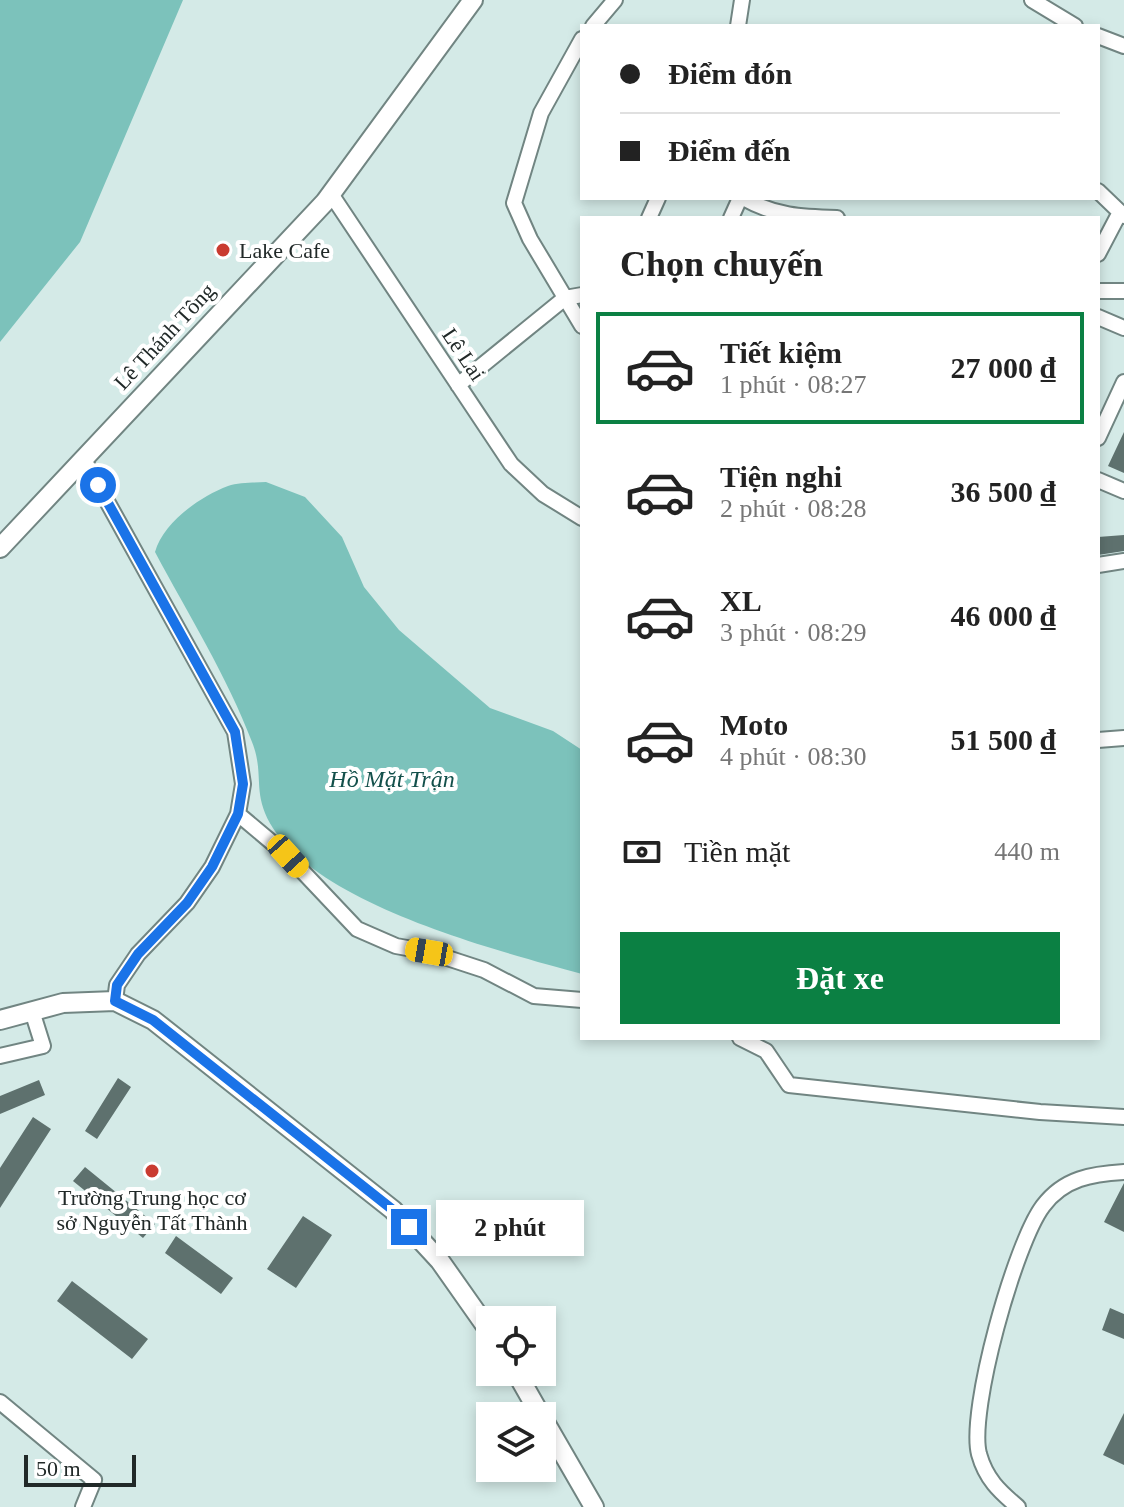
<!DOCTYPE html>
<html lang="vi">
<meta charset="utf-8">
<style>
:root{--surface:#fff;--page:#f2f2f2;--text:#222;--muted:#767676;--line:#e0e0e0;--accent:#0b8043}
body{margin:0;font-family:Georgia,serif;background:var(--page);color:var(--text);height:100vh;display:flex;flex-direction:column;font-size:30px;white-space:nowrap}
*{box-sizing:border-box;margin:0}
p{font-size:26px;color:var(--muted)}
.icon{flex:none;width:44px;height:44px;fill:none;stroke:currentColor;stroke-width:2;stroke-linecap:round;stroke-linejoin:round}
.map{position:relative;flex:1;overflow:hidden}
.panel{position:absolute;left:580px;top:216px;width:520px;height:824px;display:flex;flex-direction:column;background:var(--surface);border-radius:0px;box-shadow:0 4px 12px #0003}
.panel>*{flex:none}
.hud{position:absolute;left:580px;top:24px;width:520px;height:176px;border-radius:0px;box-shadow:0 4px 12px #0003;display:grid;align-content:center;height:176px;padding:0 40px;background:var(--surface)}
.tools{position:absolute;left:476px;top:1306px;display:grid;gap:16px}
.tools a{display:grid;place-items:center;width:80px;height:80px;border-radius:0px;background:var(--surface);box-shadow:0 4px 12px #0003;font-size:40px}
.scale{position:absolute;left:24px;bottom:20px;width:112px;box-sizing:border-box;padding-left:8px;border:4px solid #212928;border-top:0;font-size:22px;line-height:28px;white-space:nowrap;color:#212928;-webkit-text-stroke:6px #fff;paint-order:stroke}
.end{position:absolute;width:36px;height:36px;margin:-18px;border:10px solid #1a73e8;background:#fff;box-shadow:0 0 0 4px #fff}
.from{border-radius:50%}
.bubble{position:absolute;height:56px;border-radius:0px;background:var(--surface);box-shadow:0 4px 12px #0003;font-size:26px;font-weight:800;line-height:56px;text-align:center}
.car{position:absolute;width:24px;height:48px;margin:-24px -12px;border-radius:10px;box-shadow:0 0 6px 2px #0007;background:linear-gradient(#f5c518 24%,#345 0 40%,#f5c518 0 76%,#345 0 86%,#f5c518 0)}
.hud b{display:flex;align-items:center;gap:28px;height:76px;font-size:30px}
.hud b+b{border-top:2px solid var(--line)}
.hud i{width:20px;height:20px;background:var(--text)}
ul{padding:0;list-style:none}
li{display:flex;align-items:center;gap:24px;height:112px;margin:0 16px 12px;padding:0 24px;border:4px solid transparent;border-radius:0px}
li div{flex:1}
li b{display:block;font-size:30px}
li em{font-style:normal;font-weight:800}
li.on{border-color:var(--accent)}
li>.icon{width:72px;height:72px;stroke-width:1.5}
h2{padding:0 40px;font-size:36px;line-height:96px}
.pay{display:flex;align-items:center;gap:20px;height:88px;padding:0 40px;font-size:30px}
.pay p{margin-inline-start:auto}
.button{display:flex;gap:16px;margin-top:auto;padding:16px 40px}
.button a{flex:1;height:92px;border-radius:0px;background:var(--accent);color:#fff;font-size:32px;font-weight:800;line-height:92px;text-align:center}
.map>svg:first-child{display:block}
.water{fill:#7cc2bb}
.building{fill:#5e716e}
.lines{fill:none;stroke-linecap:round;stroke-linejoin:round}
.street-casing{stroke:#718582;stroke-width:18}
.secondary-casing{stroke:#718582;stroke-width:22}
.street{stroke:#fff;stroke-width:14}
.secondary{stroke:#fff;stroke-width:18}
.route{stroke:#1a73e8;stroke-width:10}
.poi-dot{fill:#c93b30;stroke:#fff;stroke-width:3}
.labels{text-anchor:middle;stroke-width:8;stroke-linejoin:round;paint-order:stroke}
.poi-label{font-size:22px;fill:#212928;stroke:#fff;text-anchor:start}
.street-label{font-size:22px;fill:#212928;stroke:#fff}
.water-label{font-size:24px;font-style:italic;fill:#13504b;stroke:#fff}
</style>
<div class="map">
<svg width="1124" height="1507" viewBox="0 0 1124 1507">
<rect width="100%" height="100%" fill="#d4eae7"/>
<path class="water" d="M0,0h183l-103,242 -80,100z
M266,482l39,15 37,40 22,50 35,43 91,78 63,23 29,19v224c-87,-24 -250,-66 -305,-140 -28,-39 -11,-57 -25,-92 -25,-66 -64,-128 -97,-190 8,-29 44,-55 73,-66 11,-4 26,-3 38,-4z"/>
<path class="building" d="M1124,432v41l-16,-7z
M1124,535v16l-26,4v-18z
M118,1078l13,9 -34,52 -12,-8z
M39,1080l6,15 -45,19v-18z
M33,1117l18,12 -51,79v-40z
M85,1167l70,57 -12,14 -70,-57z
M1124,1183v49l-20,-10z
M303,1216l29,19 -36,53 -29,-19z
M176,1236l57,42 -12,16 -56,-41z
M72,1281l76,58 -16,20 -75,-58z
M1110,1308l14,6v25l-22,-9z
M1124,1413v52l-21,-10z"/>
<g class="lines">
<g class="street-casing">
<path id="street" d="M1032,0l43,26
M593,26l22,-26
M738,26l4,-26
M1098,36l26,10
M582,39l-41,74 -27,90 16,36 52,87
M1098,191l26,25
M331,194l180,270 32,30 39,24
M743,198c32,18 58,19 94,20
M649,218l9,-20
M731,218l9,-20
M1098,254l21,-40
M1098,291h26
M1098,317l26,11
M458,385l107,-87 17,-3
M1098,438l26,-56
M83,458l152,274 8,52 -5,30 -26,53 -25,36 -49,51 -21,31 -2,16
M1098,480l26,11
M1098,565l26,-4
M1098,740l26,-2
M238,814l50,42 69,73 39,17 33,6 55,18 50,26 48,4
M740,1038l26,13 23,34 251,27 84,5
M0,1056l43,-10 -11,-35
M0,1402l94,78 -11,27
M1018,1507c-19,-16 -32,-28 -39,-53 -11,-43 36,-211 64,-248 21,-28 49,-32 81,-34"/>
</g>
<g class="secondary-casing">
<path id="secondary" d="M0,548l325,-346 148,-202
M0,1020l63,-17 52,-2 38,19 240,190 47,51 50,71
M516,1372l25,44
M542,1417l52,90"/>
</g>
<use href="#street" class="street"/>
<use href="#secondary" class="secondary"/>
</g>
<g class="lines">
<path class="route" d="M98,485l137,247 8,52 -5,30 -26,53 -25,36 -49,51 -21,31 -2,16 38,19 240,190 16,17"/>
</g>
<g class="poi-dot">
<circle cx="223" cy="250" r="8"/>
<circle cx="152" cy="1171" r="8"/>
</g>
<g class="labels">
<g class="poi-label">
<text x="239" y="258">Lake Cafe</text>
<text x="152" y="1205" text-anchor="middle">Trường Trung học cơ<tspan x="152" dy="25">sở Nguyễn Tất Thành</tspan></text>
</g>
<g class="street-label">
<text transform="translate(164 336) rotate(-47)" y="8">Lê Thánh Tông</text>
<text transform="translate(464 354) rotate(56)" y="8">Lê Lai</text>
</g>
<g class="water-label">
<text x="392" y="787">Hồ Mặt Trận</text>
</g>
</g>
</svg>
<div class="tools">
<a><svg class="icon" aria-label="locate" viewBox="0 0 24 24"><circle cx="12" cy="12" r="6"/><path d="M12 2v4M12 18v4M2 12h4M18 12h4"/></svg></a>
<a><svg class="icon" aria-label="layers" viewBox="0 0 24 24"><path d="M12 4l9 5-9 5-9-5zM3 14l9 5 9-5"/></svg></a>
</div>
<div class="scale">50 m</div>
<i class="end from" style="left:98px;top:485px"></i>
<i class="end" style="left:409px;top:1227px"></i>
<div class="bubble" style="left:436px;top:1200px;width:148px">2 phút</div>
<i class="car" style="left:288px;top:856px;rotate:138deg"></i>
<i class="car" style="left:429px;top:952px;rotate:280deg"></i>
<div class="hud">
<b><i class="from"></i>Điểm đón</b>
<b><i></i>Điểm đến</b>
</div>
<section class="panel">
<h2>Chọn chuyến</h2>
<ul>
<li class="on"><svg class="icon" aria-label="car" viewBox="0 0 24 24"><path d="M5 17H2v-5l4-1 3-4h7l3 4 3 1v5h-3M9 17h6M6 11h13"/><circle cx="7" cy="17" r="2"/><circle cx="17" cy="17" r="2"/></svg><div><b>Tiết kiệm</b><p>1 phút · 08:27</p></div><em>27 000 ₫</em></li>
<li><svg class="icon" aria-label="car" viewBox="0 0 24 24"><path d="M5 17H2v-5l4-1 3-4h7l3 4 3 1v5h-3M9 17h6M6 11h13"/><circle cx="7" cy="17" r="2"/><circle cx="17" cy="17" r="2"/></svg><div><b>Tiện nghi</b><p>2 phút · 08:28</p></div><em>36 500 ₫</em></li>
<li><svg class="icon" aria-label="car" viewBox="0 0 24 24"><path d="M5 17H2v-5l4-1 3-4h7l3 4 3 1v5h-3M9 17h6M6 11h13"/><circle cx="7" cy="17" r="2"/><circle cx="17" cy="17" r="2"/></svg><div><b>XL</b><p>3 phút · 08:29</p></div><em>46 000 ₫</em></li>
<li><svg class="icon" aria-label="car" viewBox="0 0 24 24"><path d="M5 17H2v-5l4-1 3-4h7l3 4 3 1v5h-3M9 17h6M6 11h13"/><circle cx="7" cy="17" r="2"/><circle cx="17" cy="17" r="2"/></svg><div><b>Moto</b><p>4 phút · 08:30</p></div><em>51 500 ₫</em></li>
</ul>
<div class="pay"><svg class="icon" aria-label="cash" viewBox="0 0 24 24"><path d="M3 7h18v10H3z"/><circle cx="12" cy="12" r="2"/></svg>Tiền mặt<p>440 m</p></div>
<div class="button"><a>Đặt xe</a></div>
</section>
</div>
